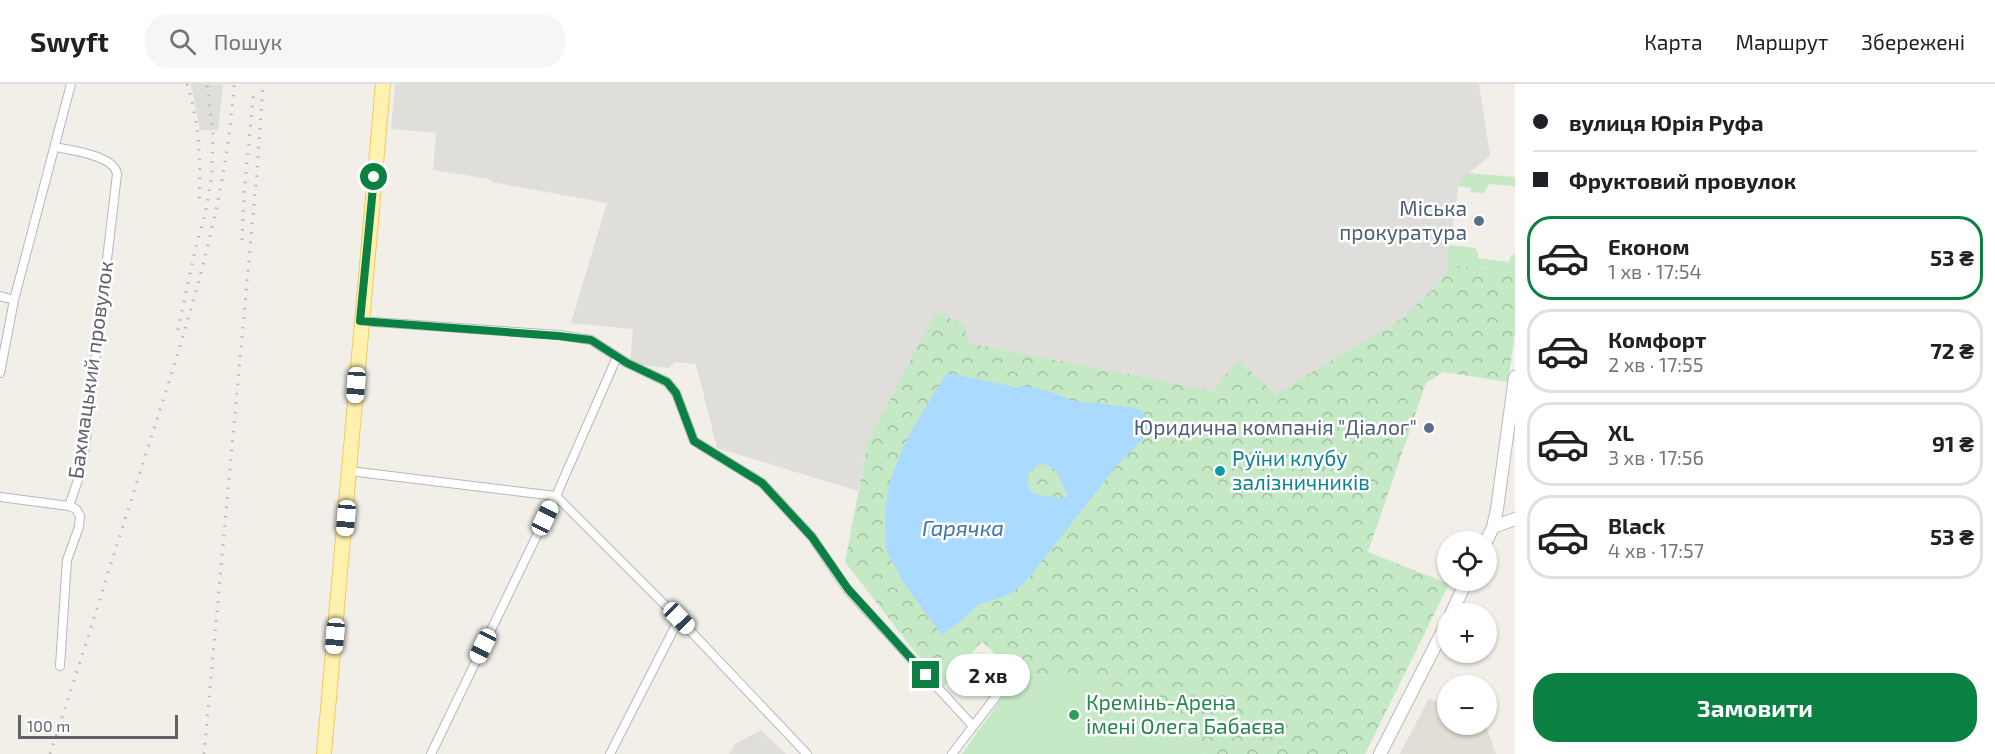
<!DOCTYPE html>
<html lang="uk">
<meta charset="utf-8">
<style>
:root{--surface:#fff;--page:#f6f6f6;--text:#202124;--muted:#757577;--line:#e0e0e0;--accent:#0b8043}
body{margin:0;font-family:"Exo 2",sans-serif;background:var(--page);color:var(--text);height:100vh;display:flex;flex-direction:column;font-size:22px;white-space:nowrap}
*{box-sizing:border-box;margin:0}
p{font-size:20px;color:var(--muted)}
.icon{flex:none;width:33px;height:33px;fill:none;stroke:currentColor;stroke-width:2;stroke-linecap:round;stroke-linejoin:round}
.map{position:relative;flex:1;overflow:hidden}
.drawer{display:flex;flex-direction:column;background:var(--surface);width:480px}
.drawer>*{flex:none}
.hud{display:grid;align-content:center;height:132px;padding:0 18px;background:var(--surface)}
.buttons{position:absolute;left:1437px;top:447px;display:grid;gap:12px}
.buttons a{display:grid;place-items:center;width:60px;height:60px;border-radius:50%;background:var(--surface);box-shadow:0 2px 4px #0004;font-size:30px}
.scale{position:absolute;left:18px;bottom:15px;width:160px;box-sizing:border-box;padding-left:6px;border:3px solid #5f6368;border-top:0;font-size:16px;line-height:21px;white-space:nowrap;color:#5f6368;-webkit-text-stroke:4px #fff;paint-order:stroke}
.end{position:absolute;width:27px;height:27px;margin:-14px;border:8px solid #0b8043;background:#fff;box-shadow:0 0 0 3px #fff}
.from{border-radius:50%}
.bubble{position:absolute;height:42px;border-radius:21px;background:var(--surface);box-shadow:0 2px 4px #0004;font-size:20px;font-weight:700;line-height:42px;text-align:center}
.car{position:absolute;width:18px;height:36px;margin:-18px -9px;border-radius:8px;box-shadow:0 0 4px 2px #0007;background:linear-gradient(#fff 24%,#345 0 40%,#fff 0 76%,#345 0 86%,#fff 0)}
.hud b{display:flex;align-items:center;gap:21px;height:57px;font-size:22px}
.hud b+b{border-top:2px solid var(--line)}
.hud i{width:15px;height:15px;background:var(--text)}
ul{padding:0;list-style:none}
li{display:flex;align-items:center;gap:18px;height:84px;margin:0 12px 9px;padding:0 6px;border:3px solid var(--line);border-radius:24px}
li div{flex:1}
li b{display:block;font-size:22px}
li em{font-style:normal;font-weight:700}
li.current{border-color:var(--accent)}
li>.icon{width:54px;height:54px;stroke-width:1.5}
.button{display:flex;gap:12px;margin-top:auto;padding:12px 18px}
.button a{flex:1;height:69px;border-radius:24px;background:var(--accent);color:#fff;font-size:24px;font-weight:700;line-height:69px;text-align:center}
header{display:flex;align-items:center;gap:36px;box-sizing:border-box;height:84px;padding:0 30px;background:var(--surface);border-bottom:2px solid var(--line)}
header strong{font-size:28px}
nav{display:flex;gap:33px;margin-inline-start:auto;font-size:21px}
.search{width:420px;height:54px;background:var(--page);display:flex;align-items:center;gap:15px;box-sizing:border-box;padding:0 21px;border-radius:24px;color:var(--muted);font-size:22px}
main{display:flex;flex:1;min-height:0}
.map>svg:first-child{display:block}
.industrial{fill:#e0deda}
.education{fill:#e1ded6}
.grass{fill:#c5e8c5}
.forest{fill:url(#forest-crowns)}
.water{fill:#aadaff;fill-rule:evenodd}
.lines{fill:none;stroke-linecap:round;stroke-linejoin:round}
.street-casing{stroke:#b5b8bc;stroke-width:10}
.secondary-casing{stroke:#b6babf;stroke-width:14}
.primary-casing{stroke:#f2c960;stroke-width:16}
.street{stroke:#fff;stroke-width:8}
.secondary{stroke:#fff;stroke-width:12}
.primary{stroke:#fff2af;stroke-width:14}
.rail{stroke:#b6b7b8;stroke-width:3;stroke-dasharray:1.5 8;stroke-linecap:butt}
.route{stroke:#0b8043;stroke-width:8}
.service-dot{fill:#5c6f8a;stroke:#fff;stroke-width:2}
.culture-dot{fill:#0f9aa8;stroke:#fff;stroke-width:2}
.leisure-dot{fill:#2e9e5b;stroke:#fff;stroke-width:2}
.labels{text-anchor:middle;stroke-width:5;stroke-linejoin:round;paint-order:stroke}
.service-label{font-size:21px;fill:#4e5e75;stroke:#fff;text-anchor:end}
.street-label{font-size:21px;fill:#5f6368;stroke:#fff}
.culture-label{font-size:21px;fill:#0d838f;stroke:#fff;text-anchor:start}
.leisure-label{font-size:21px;fill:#27864d;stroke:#fff;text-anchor:start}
.water-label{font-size:22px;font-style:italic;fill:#4174aa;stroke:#fff}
</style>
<header>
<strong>Swyft</strong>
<div class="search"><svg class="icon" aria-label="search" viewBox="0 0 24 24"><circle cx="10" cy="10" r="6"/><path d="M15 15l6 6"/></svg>Пошук</div>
<nav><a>Карта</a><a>Маршрут</a><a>Збережені</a></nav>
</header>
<main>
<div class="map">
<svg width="1515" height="670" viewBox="0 0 1515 670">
<defs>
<pattern id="forest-crowns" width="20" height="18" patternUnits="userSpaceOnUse" patternTransform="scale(1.5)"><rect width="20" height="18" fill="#c5e8c5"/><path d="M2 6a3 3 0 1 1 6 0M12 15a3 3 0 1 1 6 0" fill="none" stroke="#a3c0a4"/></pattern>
</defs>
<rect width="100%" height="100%" fill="#f1efe8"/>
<path class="industrial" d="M191,0h30l2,2 -5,44h-18z
M395,0h1084l11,72 -31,25 -12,89 -10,15 -34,33 -128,76 -36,-34 -25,31 -246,-48 -100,99 -10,49 -141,-43 -21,-84 -21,-2 -6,6 -39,-4 3,-35 -62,-6 36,-120 -115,-21 -2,-3 -57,-9 3,-37 -45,-4z
M761,646l25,24h-57l6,-10z"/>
<path class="education" d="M1429,614l18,9 1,17 38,2 10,28h-96z"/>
<path class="grass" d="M1467,89l48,4v9l-26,-2 -5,9 -13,-1v-4l-13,-2 1,-5z
M1450,161l25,3 3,4v6l31,4 2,-6 4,-2v19l-68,-9z
M1070,589l60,20 75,61h-243l55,-78z"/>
<path class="forest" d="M1447,180l68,9v60l-7,49 -65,-10 -17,11 -58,169 81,32 -84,170h-160l-75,-61 -60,-20 -53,3 -35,-35 -39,47 -98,-126 23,-120 68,-130 28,13 4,18 246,48 24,-32 37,35 128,-76 34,-33 10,-15z"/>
<path class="water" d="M947,289l73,15 1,-3 30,7 23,9 56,6 11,3 7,9 2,8 -8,13 -24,24 -93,119 -19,13 -27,8 -17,16 -20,15 -42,-57c-2,-10 -9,-16 -13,-25 -2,-6 -1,-16 -2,-23 -3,-60 32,-109 62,-157zM1041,380c17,1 20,17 26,31l-2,3 -23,-2 -11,-5c-7,-12 -2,-22 10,-27z"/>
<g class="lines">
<g class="street-casing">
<path id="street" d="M55,63c16,3 60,9 62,27l-32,274 -7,32 -9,26 7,3 4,7 -1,11 -12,33 -7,106
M0,212l14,4
M360,237l199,14 32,5 36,23 40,19 9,11 18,48 68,42 50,54 35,52 126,137
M0,289l14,-73 57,-216
M350,387l206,25 123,123 128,135
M0,413l69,9
M431,670l125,-258 61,-139
M610,670l69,-135
M952,670l55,-72"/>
</g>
<g class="secondary-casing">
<path id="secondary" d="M1493,443l22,-8
M1486,458l7,-15 4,-18 18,-132
M1451,530l16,-34
M1380,670l68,-133"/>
</g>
<g class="primary-casing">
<path id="primary" d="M324,670l59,-670"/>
</g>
<use href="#street" class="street"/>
<use href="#secondary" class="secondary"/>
<use href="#primary" class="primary"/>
<path class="rail" d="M187,0c13,40 14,81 12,122
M242,156l2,-46 10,-104
M178,246l17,-79 11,-41 6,-36 1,-40 -6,-50
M50,670c35,-105 67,-211 101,-316 37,-116 75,-232 83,-354
M204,670l53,-582 6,-88"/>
</g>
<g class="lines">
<path class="route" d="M374,93l-14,144 199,15 32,4 36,23 40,19 9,11 18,48 68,42 50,54 36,52 78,86"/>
</g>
<g class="service-dot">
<circle cx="1479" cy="137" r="6"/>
<circle cx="1429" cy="344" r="6"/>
</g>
<circle class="culture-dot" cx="1220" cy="387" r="6"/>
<circle class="leisure-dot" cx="1074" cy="631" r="6"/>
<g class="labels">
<g class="service-label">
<text x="1467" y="132">Міська<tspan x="1467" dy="24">прокуратура</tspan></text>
<text x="1417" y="351">Юридична компанія "Діалог"</text>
</g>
<g class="street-label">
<text transform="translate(91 286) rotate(-82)" y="7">Бахмацький провулок</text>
</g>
<g class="culture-label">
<text x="1232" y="382">Руїни клубу<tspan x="1232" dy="24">залізничників</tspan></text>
</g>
<g class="leisure-label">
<text x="1086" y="626">Кремінь-Арена<tspan x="1086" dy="24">імені Олега Бабаєва</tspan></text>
</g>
<g class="water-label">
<text x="963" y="452">Гарячка</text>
</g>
</g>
</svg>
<div class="buttons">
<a><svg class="icon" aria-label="locate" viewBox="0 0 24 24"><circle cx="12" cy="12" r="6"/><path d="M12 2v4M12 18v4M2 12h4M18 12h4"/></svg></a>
<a>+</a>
<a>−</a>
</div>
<div class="scale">100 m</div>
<i class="end from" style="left:374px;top:93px"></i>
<i class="end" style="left:926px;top:591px"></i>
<div class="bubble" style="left:946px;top:570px;width:84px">2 хв</div>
<i class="car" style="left:356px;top:301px;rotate:184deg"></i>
<i class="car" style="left:346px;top:434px;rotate:185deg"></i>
<i class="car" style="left:545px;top:434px;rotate:26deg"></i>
<i class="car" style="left:679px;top:534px;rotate:136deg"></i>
<i class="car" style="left:335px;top:552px;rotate:185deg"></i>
<i class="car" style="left:483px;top:562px;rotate:206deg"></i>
</div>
<section class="drawer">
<div class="hud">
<b><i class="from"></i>вулиця Юрія Руфа</b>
<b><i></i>Фруктовий провулок</b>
</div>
<ul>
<li class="current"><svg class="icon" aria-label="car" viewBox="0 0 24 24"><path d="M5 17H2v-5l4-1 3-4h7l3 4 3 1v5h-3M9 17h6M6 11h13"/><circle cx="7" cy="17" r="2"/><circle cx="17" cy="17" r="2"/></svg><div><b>Економ</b><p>1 хв · 17:54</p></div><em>53 ₴</em></li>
<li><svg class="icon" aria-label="car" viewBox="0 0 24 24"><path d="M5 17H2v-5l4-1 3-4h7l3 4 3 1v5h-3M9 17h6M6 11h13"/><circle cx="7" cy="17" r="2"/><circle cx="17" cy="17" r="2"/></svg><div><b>Комфорт</b><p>2 хв · 17:55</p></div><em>72 ₴</em></li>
<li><svg class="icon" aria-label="car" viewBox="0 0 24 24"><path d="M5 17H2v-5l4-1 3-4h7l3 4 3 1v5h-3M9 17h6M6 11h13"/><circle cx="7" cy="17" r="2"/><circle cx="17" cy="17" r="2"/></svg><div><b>XL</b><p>3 хв · 17:56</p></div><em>91 ₴</em></li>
<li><svg class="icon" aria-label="car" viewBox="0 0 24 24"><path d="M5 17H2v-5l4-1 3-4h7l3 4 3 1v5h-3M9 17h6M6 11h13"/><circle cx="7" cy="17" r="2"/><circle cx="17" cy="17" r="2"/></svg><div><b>Black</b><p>4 хв · 17:57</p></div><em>53 ₴</em></li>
</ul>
<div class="button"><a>Замовити</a></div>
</section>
</main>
